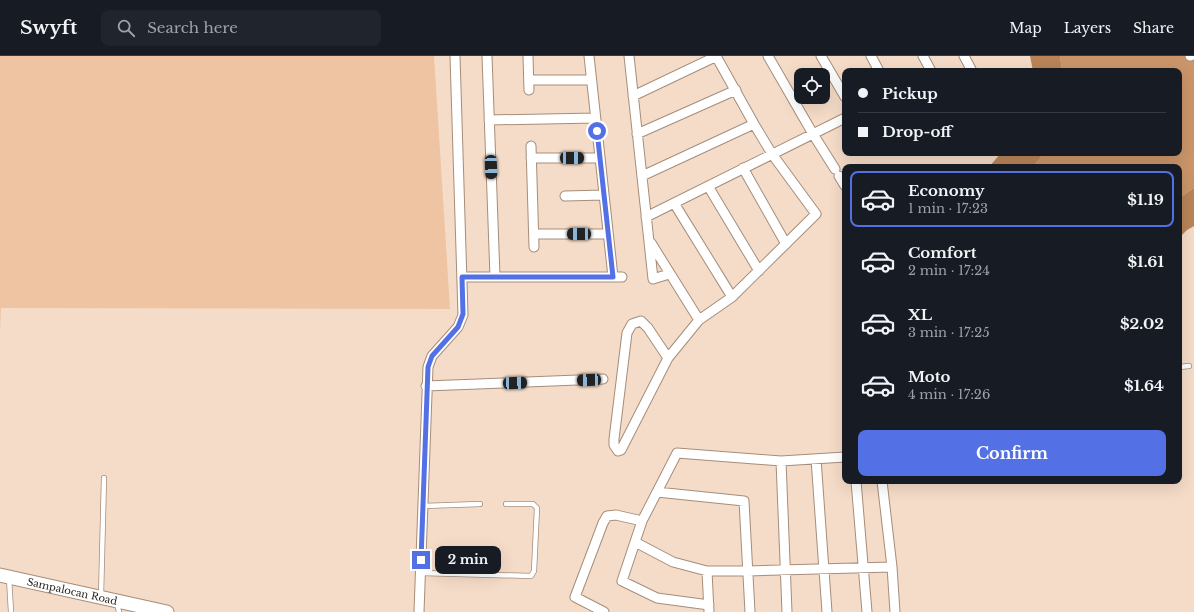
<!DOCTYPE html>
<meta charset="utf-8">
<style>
:root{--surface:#171b24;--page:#20242c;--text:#f1f3f6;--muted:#9ea1a6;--line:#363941;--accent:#5470e5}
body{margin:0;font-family:"Libre Baskerville",serif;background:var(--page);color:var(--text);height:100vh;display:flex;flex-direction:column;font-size:15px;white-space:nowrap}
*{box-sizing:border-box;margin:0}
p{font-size:13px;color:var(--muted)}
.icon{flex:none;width:22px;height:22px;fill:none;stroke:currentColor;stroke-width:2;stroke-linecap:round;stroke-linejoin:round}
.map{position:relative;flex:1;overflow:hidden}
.panel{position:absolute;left:842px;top:108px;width:340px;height:320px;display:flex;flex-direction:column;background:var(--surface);border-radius:8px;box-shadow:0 4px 16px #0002}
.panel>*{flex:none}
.hud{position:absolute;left:842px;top:12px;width:340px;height:88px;border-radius:8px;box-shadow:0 4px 16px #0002;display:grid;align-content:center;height:88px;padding:0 16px;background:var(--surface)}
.controls{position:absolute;left:794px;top:12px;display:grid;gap:8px}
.controls a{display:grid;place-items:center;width:36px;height:36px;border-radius:8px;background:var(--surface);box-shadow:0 4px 16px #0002;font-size:20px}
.end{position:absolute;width:18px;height:18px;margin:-9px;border:5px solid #5470e5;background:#fff;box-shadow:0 0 0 2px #fff}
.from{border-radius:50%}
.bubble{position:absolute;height:28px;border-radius:8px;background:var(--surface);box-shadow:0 4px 16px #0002;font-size:13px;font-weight:700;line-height:28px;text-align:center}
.car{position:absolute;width:12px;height:24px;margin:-12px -6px;border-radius:5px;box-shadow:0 0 3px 1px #0007;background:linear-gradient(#222 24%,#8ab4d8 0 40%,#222 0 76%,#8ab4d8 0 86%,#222 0)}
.hud b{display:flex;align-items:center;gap:14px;height:38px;font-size:15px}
.hud b+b{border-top:1px solid var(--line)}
.hud i{width:10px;height:10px;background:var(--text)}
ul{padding:7px 0 0;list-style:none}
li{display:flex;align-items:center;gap:12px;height:56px;margin:0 8px 6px;padding:0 8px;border:2px solid transparent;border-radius:8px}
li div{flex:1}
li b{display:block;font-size:15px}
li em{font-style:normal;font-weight:700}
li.active{border-color:var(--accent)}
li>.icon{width:36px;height:36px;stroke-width:1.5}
.cta{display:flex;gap:8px;margin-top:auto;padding:8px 16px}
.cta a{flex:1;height:46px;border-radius:8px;background:var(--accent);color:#fff;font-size:16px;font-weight:700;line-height:46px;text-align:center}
header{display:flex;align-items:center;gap:24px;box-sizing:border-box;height:56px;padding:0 20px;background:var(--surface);border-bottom:1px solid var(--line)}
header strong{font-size:19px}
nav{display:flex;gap:22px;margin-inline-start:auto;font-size:14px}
.search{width:280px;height:36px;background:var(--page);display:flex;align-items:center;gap:10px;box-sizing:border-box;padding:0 14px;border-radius:8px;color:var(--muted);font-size:15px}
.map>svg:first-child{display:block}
.green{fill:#eec4a3}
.forest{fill:#cb9569}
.water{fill:#b98458}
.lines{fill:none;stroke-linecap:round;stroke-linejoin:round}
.service-casing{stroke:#a58d7b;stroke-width:6}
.minor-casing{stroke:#a58d7b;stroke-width:11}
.secondary-casing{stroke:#a58d7b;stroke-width:15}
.service{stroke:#fff;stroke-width:4.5}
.minor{stroke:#fff;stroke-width:9}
.secondary{stroke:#fff;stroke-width:13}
.route{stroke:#5470e5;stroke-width:5}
.labels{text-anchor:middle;stroke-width:4;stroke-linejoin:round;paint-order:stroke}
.street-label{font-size:10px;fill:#261d16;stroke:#fff}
</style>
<header>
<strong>Swyft</strong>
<div class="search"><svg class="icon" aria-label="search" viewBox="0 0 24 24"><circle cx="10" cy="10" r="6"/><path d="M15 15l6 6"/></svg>Search here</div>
<nav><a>Map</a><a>Layers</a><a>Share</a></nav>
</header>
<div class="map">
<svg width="1194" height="556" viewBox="0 0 1194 556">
<rect width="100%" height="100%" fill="#f5dcc8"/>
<path class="green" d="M0,0h434l16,253 -449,-1 -1,24z"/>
<path class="forest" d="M1060,0h134v132l-15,10v-31h-146l11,-14h135v-82h-117z"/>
<path class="water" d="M1030,0h30l2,15h-29z
M1001,97h43l-11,14h-44z
M1194,132v38l-7,4 -8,8v-40z"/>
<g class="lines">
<g class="service-casing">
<path id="service" d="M1179,311l10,-1
M423,450l57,-2
M421,517l110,3 3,-5 3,-63 -4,-4h-27
M9,522l2,34
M101,540l3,-118
M117,547l2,9"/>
</g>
<g class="minor-casing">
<path id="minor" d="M487,0l8,221
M528,0l1,34
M589,0l24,221
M629,0l24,223 16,-5
M768,0l45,78 22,35
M821,0l24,41
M871,0l8,15
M923,0l8,15
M964,0l8,15
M1190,0h1
M529,24h62
M633,40l84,-40
M489,64l106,-2
M637,78l99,-44
M531,90l3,101
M531,102h69
M743,112l43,76
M642,120l112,-52
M839,120l6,10
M708,130l51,85
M565,140l39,-1
M674,147l58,94
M646,161l199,-99
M534,178h74
M651,187l48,77
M462,221h160
M668,302l-20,-30 -7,-7 -9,3 -5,9 -13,106v6l4,6 3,-1 47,-92 31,-38 33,-23 84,-83 -44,-60 -18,-30 -38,-68
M426,330l177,-7
M816,403l11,153
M781,405l6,151
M856,425l11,131
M882,425l10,86 3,45
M657,436l87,9 6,111
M635,486l38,20 34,9h41l144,-4
M707,515l2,41
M709,549l-52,-7 -35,-17 20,-60 35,-68 104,8 64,-4
M419,556l9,-245 4,-11 26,-29 5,-12 -8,-259
M604,556l-29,-15 28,-74 4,-7 9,-1 26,6"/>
</g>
<g class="secondary-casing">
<g id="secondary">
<path id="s1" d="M0,519l167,37"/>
</g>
</g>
<use href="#service" class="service"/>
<use href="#minor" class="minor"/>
<use href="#secondary" class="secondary"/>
</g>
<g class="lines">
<path class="route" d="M421,504l7,-193 4,-11 26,-29 5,-13 -1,-37h151l-16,-146"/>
</g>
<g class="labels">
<g class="street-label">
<text dy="4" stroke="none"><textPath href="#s1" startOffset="74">Sampalocan Road</textPath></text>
</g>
</g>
</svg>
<div class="controls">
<a><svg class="icon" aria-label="locate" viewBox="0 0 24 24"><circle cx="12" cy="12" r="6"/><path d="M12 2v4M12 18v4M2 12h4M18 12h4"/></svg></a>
</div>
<i class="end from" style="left:597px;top:75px"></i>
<i class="end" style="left:421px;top:504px"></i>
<div class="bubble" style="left:435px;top:490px;width:66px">2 min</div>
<i class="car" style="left:572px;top:102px;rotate:90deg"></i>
<i class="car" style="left:491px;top:111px;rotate:178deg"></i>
<i class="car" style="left:579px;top:178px;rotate:270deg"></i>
<i class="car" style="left:589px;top:324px;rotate:268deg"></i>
<i class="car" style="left:515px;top:327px;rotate:88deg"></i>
<div class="hud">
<b><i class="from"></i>Pickup</b>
<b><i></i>Drop-off</b>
</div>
<section class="panel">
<ul>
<li class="active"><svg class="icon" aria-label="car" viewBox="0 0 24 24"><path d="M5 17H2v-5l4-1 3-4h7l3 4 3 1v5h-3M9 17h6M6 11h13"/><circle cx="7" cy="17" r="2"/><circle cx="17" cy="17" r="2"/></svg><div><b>Economy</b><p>1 min · 17:23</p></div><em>$1.19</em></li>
<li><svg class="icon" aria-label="car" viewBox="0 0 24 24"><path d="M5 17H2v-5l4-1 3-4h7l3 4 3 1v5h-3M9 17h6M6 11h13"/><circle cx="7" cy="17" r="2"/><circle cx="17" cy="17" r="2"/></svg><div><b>Comfort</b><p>2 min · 17:24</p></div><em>$1.61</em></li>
<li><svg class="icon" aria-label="car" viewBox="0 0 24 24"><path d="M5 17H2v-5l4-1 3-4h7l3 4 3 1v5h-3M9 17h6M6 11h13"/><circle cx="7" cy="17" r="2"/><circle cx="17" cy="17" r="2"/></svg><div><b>XL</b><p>3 min · 17:25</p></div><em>$2.02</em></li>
<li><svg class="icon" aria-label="car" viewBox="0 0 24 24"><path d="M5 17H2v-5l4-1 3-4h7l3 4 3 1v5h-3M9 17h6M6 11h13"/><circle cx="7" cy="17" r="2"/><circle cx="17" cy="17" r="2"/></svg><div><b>Moto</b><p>4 min · 17:26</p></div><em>$1.64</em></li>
</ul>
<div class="cta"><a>Confirm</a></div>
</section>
</div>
